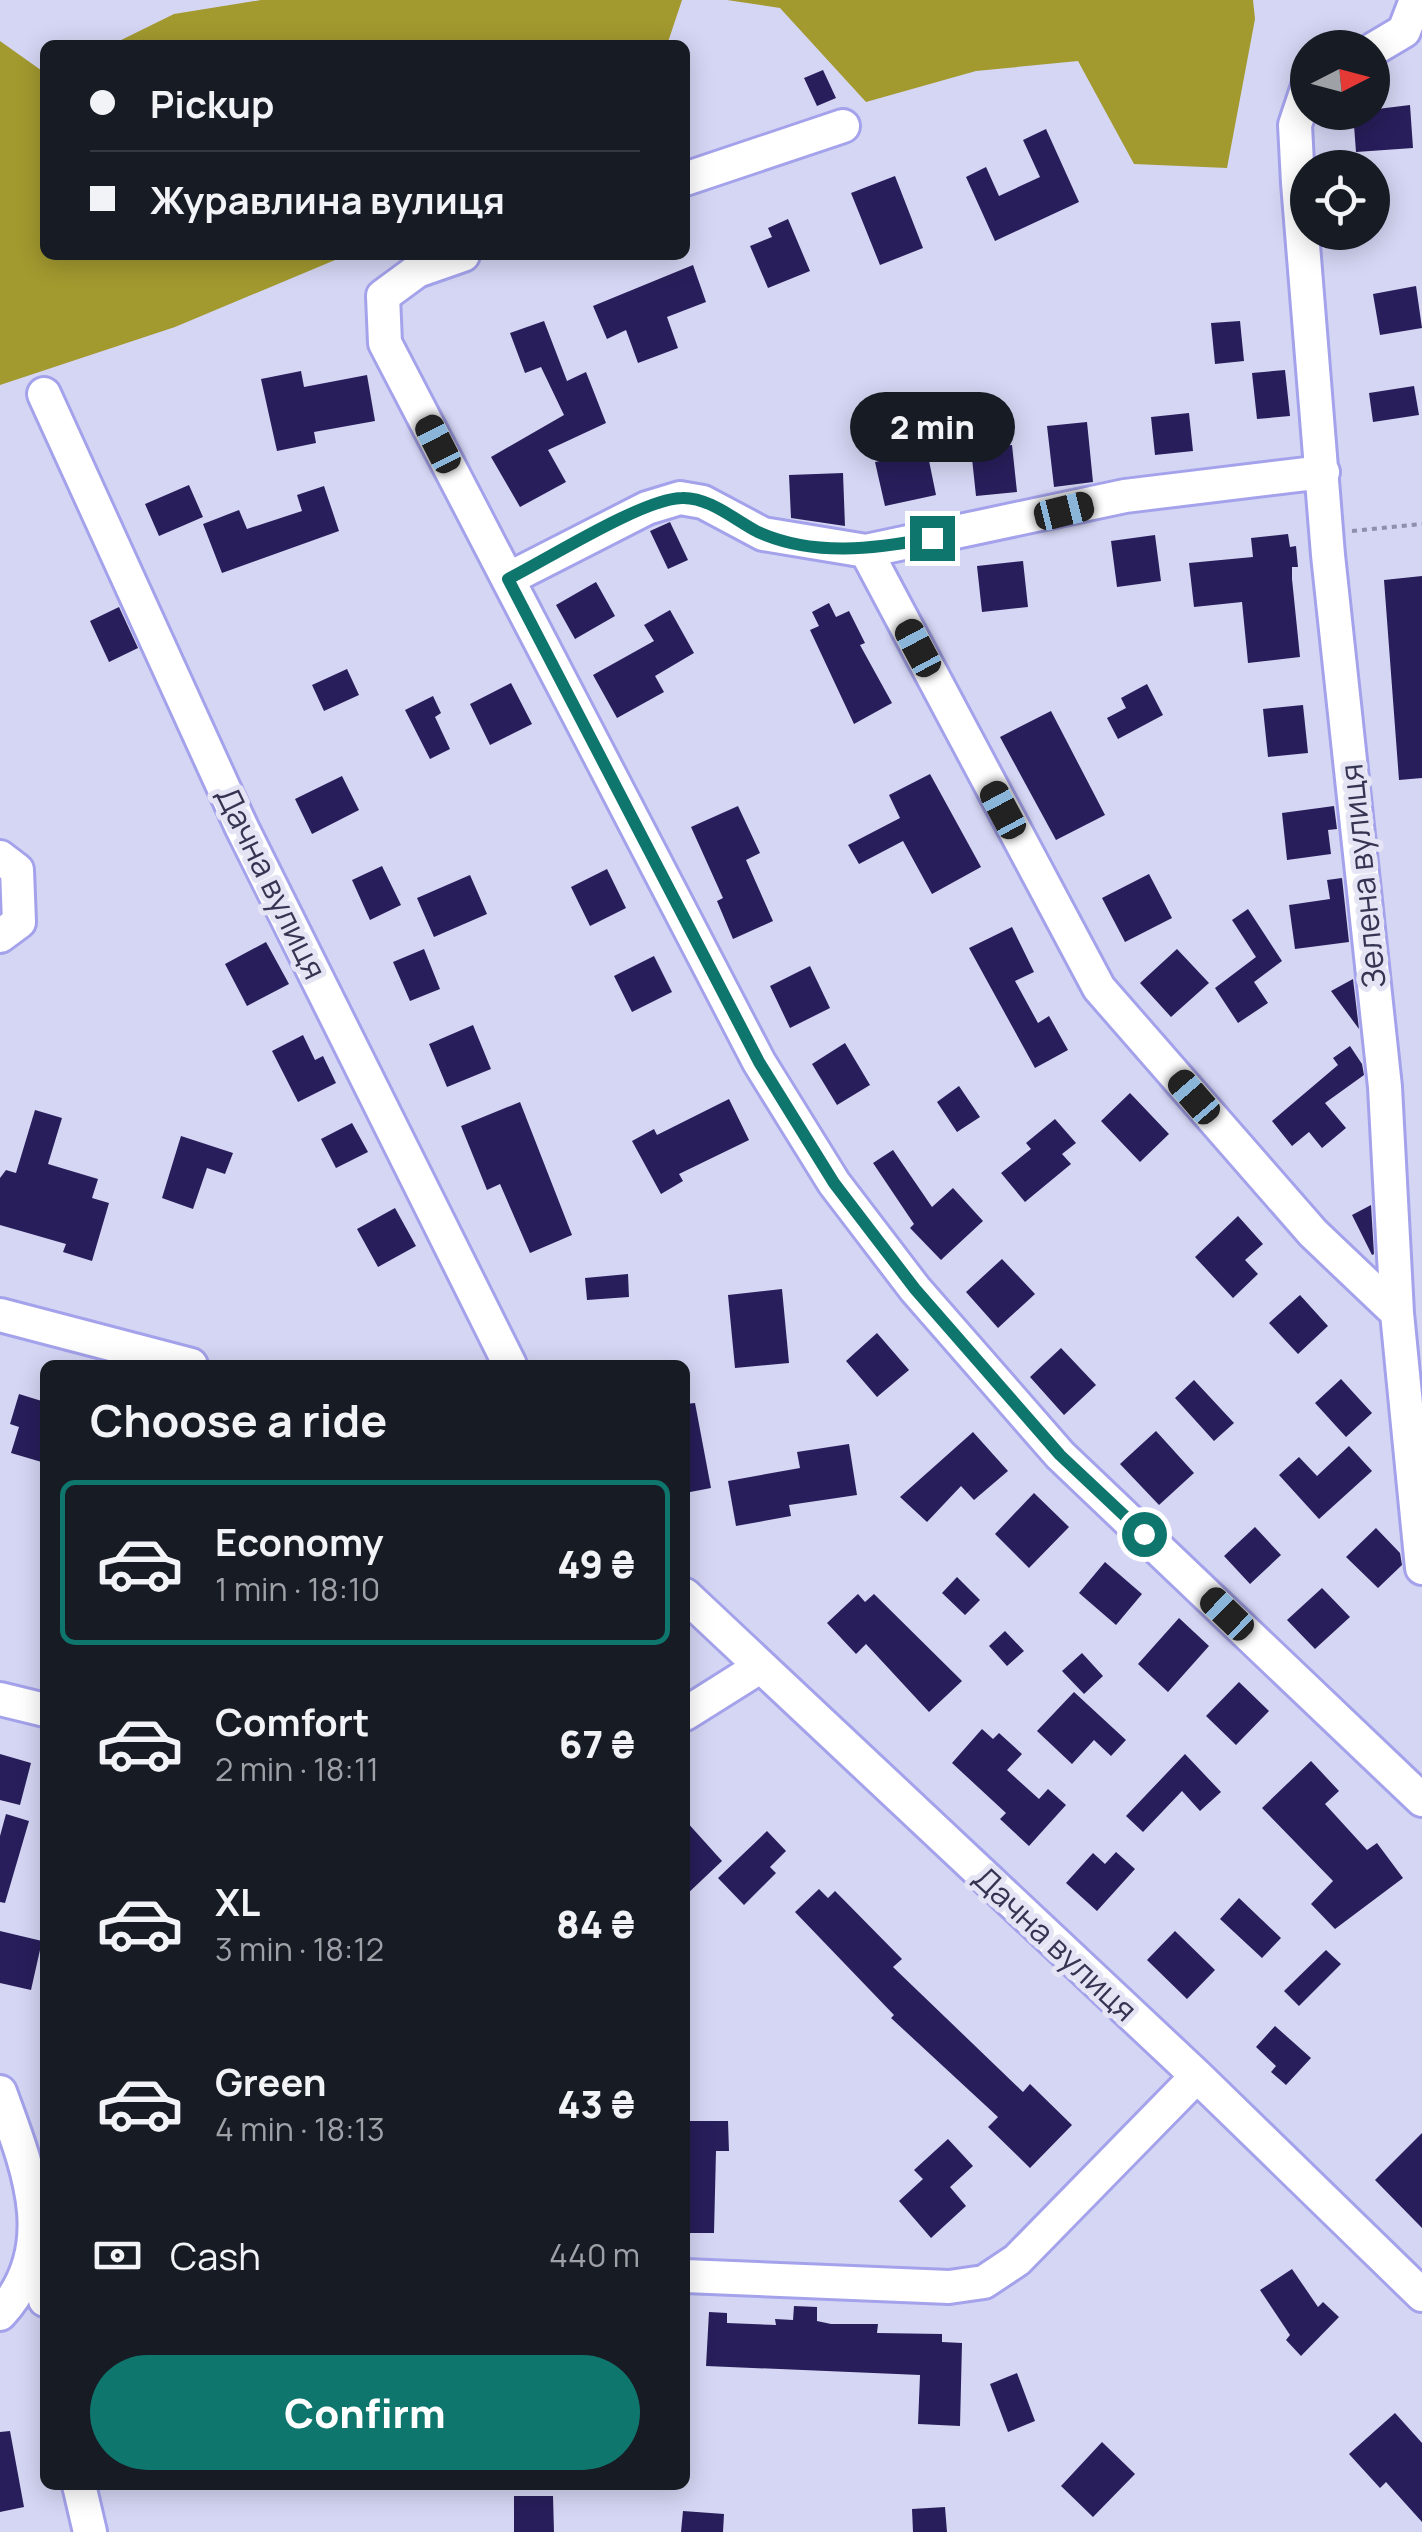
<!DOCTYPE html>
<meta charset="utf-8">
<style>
:root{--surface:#171b24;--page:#242831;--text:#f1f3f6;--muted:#9ea1a6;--line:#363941;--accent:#0f766e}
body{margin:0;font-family:Manrope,sans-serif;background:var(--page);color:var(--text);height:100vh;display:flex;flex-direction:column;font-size:38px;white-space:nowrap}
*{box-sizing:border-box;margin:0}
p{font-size:32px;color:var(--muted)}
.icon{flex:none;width:55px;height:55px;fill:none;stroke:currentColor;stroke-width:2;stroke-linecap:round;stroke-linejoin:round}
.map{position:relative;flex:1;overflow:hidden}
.details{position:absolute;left:40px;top:1360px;width:650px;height:1130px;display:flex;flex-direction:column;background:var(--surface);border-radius:15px;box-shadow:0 5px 25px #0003}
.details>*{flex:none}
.top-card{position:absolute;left:40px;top:40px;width:650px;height:220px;border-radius:15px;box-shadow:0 5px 25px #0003;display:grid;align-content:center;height:220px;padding:0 50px;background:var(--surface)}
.needle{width:65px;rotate:84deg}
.fabs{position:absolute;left:1290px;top:30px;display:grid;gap:20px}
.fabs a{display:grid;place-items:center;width:100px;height:100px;border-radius:50%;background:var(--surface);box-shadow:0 5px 25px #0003;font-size:50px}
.end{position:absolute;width:45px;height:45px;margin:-22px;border:12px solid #0f766e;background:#fff;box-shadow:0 0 0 5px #fff}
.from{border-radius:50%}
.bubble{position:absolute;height:70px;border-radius:35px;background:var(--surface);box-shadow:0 5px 25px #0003;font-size:32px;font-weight:800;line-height:70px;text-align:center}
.car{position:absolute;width:30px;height:60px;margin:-30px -15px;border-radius:12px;box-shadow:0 0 8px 2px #0007;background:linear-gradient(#222 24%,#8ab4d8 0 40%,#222 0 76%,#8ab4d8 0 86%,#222 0)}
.top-card b{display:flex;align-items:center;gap:35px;height:95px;font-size:38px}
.top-card b+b{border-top:2px solid var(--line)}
.top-card i{width:25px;height:25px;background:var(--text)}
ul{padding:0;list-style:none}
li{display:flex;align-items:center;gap:30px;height:165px;margin:0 20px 15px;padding:0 30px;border:5px solid transparent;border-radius:15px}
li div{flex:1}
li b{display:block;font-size:38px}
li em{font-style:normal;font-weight:800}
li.current{border-color:var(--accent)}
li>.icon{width:90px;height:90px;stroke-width:1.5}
h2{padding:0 50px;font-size:45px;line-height:120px}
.pay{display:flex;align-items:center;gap:25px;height:110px;padding:0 50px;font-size:38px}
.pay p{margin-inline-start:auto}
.button{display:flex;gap:20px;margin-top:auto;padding:20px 50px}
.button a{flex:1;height:115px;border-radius:60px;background:var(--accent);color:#fff;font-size:40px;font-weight:800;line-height:115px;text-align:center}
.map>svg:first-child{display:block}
.forest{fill:#a2992f}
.building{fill:#281e5b}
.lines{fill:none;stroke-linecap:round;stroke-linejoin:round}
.minor-casing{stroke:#a4a2eb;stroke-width:38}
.path{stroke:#8f8fad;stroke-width:4;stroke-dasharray:5 5;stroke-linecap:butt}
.minor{stroke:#fff;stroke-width:32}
.route{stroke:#0f766e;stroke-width:12}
.labels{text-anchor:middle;stroke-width:10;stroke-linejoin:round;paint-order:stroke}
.street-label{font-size:32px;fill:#353452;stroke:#e4e4f4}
</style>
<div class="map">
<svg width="1422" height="2532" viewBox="0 0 1422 2532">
<rect width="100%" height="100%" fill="#d5d6f4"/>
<path class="forest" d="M261,0h421l-15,45h-556l63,-31z
M727,0h526l2,19 -28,149 -93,-4 -56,-103 -102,10 -110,31 -86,-94z
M0,41l45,32v182h302l-172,72 -175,58z"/>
<path class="building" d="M823,70l13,28 -19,8 -13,-28z
M1410,105l3,43 -57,4 -3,-40z
M1046,129l33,73 -84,39 -29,-64 20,-10 13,29 41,-19 -17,-37z
M895,176l28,72 -43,17 -29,-72z
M788,219l22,52 -42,17 -18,-42 22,-9 -4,-9z
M693,265l13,37 -39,15 11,31 -40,15 -12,-33 -19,9 -14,-33z
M1416,286l6,42 -42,7 -7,-41z
M544,321l23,60 19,-9 20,51 -58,27 18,32 -46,25 -29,-50 73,-42 -23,-48 -16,6 -15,-40z
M1240,321l4,40 -29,3 -4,-41z
M1285,370l5,46 -33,3 -5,-46z
M301,371l3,16 63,-12 8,46 -61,11 2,11 -39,8 -16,-72z
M1414,386l5,29 -46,7 -4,-29z
M1189,413l4,38 -38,4 -4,-38z
M1087,422l6,60 -39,5 -7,-61z
M1012,445l5,47 -41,4 -5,-47z
M927,451l9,44 -51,11 -10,-44z
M843,473l2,53 -54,-8 -2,-43z
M189,485l14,32 -44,19 -14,-32z
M324,486l15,45 -117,42 -19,-49 36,-14 8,19 55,-18 -5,-16z
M670,522l18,38 -20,9 -18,-38z
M1288,534l2,13 6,-1 2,21h-6v12l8,78 -52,6 -6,-61 -48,5 -5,-44 64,-6 -2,-19z
M1155,535l6,46 -44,6 -6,-46z
M1023,561l5,46 -46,5 -5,-46z
M1422,576v202l-23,2 -15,-200z
M596,582l19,34 -40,23 -19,-34z
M829,603l7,14 13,-6 16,32 -5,2 32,58 -38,21 -44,-94 9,-4 -7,-14z
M119,607l19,41 -29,14 -19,-41z
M670,610l24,43 -39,23 9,16 -47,26 -24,-43 61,-34 -10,-16z
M347,669l12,26 -35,16 -12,-26z
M511,683l21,41 -42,21 -20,-41z
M1147,684l16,31 -45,24 -11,-21 19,-10 -5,-10z
M433,696l8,17 -6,4 15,32 -20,10 -25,-49z
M1303,705l5,48 -40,4 -5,-48z
M1051,711l54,104 -49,25 -56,-103z
M930,774l51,93 -49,27 -29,-53 -44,23 -11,-19 52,-27 -11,-23z
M342,776l17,34 -47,24 -17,-35z
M738,806l22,47 -14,7 27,61 -40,18 -16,-38 6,-3 -32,-71z
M1334,806l3,23 -9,1 3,24 -44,6 -5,-47z
M382,866l19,39 -31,15 -18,-40z
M607,869l19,39 -36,18 -19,-39z
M1149,874l23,44 -47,24 -23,-44z
M470,875l17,39 -53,23 -17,-39z
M1342,878l7,64 -54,7 -6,-44 41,-6 -3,-19z
M1248,909l34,52 -28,21 14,21 -30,20 -23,-35 41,-31 -24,-37z
M1012,927l22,45 -19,9 23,42 11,-7 19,34 -33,18 -66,-120z
M266,942l23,42 -42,22 -22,-42z
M424,949l16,40 -30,12 -17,-39z
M1177,949l32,34 -38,34 -31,-34z
M654,956l18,36 -40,20 -18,-36z
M810,966l20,42 -40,20 -20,-42z
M1353,979l6,50 -28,-38z
M473,1025l18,44 -44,18 -18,-43z
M303,1035l12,25 8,-4 13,27 -38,19 -26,-51z
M845,1043l25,42 -33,20 -25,-41z
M1350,1046l12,18 2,11 -39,28 21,25 -24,20 -13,-16 -17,14 -20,-25 66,-56 -5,-7z
M959,1086l21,31 -23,15 -20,-30z
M1130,1093l39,41 -29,28 -39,-41z
M729,1099l20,41 -70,34 4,7 -22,13 -29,-53 22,-12 3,6z
M520,1102l52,133 -42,18 -30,-69 -13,6 -26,-64z
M35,1110l27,8 -14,46 50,15 -6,19 17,5 -17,58 -29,-9 3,-8 -66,-19v-47l6,-8 10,3z
M1055,1119l21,24 -14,11 9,10 -46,38 -24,-29 30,-24 -5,-6z
M352,1123l16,29 -32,16 -15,-29z
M181,1136l52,17 -8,21 -18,-6 -14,41 -31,-11z
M893,1150l39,57 21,-19 30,33 -42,39 -31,-32 4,-4 -41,-61z
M1371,1205l3,49 -2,1 -20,-40z
M395,1208l21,38 -38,21 -21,-38z
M1238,1216l25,28 -18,16 13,14 -25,24 -38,-41z
M1002,1259l33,35 -37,34 -32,-36z
M628,1274l1,23 -42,3 -2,-22z
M782,1289l7,74 -54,5 -7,-73z
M1300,1295l28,31 -30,28 -29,-31z
M877,1333l32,37 -32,27 -31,-36z
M1061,1348l35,37 -32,30 -34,-38z
M1341,1379l31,34 -26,24 -31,-34z
M1194,1380l40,43 -20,18 -39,-43z
M19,1394l26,8v61l-34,-10 8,-26 -9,-3z
M695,1403l16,85 -26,5v-89z
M1156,1431l38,42 -35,32 -39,-41z
M973,1432l35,39 -34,29 -13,-14 -34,36 -27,-25z
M849,1444l8,51 -68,10 2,11 -55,10 -8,-45 72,-13 -3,-16z
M1349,1446l23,25 -53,48 -40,-44 20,-18 18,19z
M1034,1493l35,34 -40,41 -34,-34z
M1255,1527l26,28 -31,29 -26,-28z
M1376,1528l24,25 2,12 -24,23 -32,-31z
M1105,1562l37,32 -26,31 -37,-32z
M957,1577l23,23 -15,15 -23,-22z
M1322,1588l28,29 -35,32 -28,-29z
M858,1594l7,8 9,-8 88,87 -33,31 -63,-68 -10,10 -29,-31z
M1179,1618l30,28 -41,46 -30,-28z
M1005,1631l19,20 -17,15 -18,-20z
M1082,1653l21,23 -19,18 -22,-23z
M1239,1682l30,29 -33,34 -30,-29z
M1074,1692l52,48 -15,16 -17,-16 -22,24 -35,-33z
M982,1729l11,10 6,-6 23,21 -15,16 32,29 9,-10 18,16 -37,41 -29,-27 6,-6 -54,-50z
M0,1754l31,9 -11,42 -20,-5z
M1185,1754l36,38 -21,19 -18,-20 -39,41 -17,-16z
M1311,1761l28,30 -14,13 42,46 10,-7 26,35 -68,51 -24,-25 22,-23 -71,-73z
M6,1814l23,7 -24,82 -5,-1v-66z
M685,1820l37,41 -37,35z
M767,1831l19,20 -16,16 6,6 -32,32 -26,-27z
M1116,1852l19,17 -38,42 -31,-28 27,-30 12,11z
M819,1889l9,9 7,-7 67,68 -9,8 130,125 7,-8 42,41 -42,43 -42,-41 10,-10 -107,-99 3,-3 -99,-103z
M1239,1898l42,40 -19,20 -42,-39z
M0,1931l42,10 -11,49 -31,-7z
M1175,1931l40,39 -28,29 -40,-39z
M1326,1950l15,14 -42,42 -15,-15z
M1275,2026l36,32 -25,27 -15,-13 5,-6 -20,-19z
M685,2121h43l1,30h-13l-2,82h-29z
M1422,2133v95l-47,-48z
M948,2139l25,27 -23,21 16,19 -35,32 -32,-37 24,-22 -9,-9z
M1292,2269l26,38 5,-5 16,15 -38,39 -15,-16 4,-5 -30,-45z
M794,2306l23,1v14l14,3h47l-1,9 65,1v8l20,1 -2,83 -42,-2 2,-49 -214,-9 3,-54 18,1v10l49,2 -1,-6 18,1z
M1017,2373l18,48 -27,11 -18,-48z
M1395,2413l27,30v79l-36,-40 -6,6 -31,-34z
M10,2431l14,76 -24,5v-80z
M1102,2442l33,32 -42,43 -32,-31z
M514,2496h39l1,36h-40z
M945,2507l2,25h-34l-1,-23z
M683,2511l41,3 -1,18h-42z"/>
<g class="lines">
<g class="minor-casing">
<path id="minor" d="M1372,50l32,-19 12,-31
M1308,86l-13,39 3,58 30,372 57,532 12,226 25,255
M685,179l158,-53
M463,255l-46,16 -34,25 2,47 374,719 75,121 81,106 145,166 362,345
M44,394l198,434 268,537
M1323,472l-198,24 -259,55 233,437 214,245 84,80
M508,579l139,-71 33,-10 23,4 60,32 103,17
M0,857l17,13 2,52 -19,14
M0,1315l191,50
M685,1595l512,481 225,219
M0,1699l45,11
M685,1714l73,-46
M0,2092c27,74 62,155 0,222
M37,2249l8,51
M685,2276l264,11 35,-5 33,-22 180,-184
M79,2485l11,47"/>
</g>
<path class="path" d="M1352,531l70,-7"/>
<use href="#minor" class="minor"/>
</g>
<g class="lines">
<path class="route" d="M932,538c-57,11 -118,19 -174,-6 -23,-12 -49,-35 -76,-34 -38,0 -136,62 -174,81l251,483 75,121 81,106 145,166 84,79"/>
</g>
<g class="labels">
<g class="street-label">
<text transform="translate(1363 876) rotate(-96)" y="11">Зелена вулиця</text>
<text transform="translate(271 883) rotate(64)" y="11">Дачна вулиця</text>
<text transform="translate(1055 1944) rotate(43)" y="11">Дачна вулиця</text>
</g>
</g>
</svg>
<div class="fabs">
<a><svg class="needle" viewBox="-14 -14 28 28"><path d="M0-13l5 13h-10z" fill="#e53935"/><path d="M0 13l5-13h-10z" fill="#9ea1a6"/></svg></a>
<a><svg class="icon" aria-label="locate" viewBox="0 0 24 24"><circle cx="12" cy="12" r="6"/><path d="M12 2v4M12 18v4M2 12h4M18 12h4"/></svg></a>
</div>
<i class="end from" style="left:1144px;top:1534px"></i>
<i class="end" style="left:932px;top:538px"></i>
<div class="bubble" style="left:850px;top:392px;width:165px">2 min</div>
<i class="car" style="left:438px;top:444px;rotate:333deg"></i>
<i class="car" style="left:1064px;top:511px;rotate:76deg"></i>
<i class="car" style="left:918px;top:648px;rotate:332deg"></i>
<i class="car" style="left:1003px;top:810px;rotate:332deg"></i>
<i class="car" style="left:1194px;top:1097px;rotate:319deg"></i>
<i class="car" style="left:1227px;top:1614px;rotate:314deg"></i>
<div class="top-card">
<b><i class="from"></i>Pickup</b>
<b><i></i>Журавлина вулиця</b>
</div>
<section class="details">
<h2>Choose a ride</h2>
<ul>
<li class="current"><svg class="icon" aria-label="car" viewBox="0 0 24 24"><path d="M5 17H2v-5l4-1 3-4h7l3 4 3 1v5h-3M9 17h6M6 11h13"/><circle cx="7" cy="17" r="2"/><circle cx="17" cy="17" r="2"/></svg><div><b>Economy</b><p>1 min · 18:10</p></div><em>49 ₴</em></li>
<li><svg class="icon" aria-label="car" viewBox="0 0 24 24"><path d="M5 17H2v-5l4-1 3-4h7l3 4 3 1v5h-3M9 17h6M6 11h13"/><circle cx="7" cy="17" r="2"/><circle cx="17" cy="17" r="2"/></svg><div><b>Comfort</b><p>2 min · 18:11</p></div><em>67 ₴</em></li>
<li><svg class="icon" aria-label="car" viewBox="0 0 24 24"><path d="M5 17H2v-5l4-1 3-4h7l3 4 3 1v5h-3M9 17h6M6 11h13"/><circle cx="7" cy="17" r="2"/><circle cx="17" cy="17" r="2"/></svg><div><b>XL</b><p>3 min · 18:12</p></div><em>84 ₴</em></li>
<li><svg class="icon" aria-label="car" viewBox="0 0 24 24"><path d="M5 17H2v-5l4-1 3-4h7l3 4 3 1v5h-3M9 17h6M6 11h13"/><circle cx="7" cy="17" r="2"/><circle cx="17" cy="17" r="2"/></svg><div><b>Green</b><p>4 min · 18:13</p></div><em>43 ₴</em></li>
</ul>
<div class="pay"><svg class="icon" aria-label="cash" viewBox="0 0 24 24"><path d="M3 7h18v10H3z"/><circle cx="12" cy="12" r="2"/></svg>Cash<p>440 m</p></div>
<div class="button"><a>Confirm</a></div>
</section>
</div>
